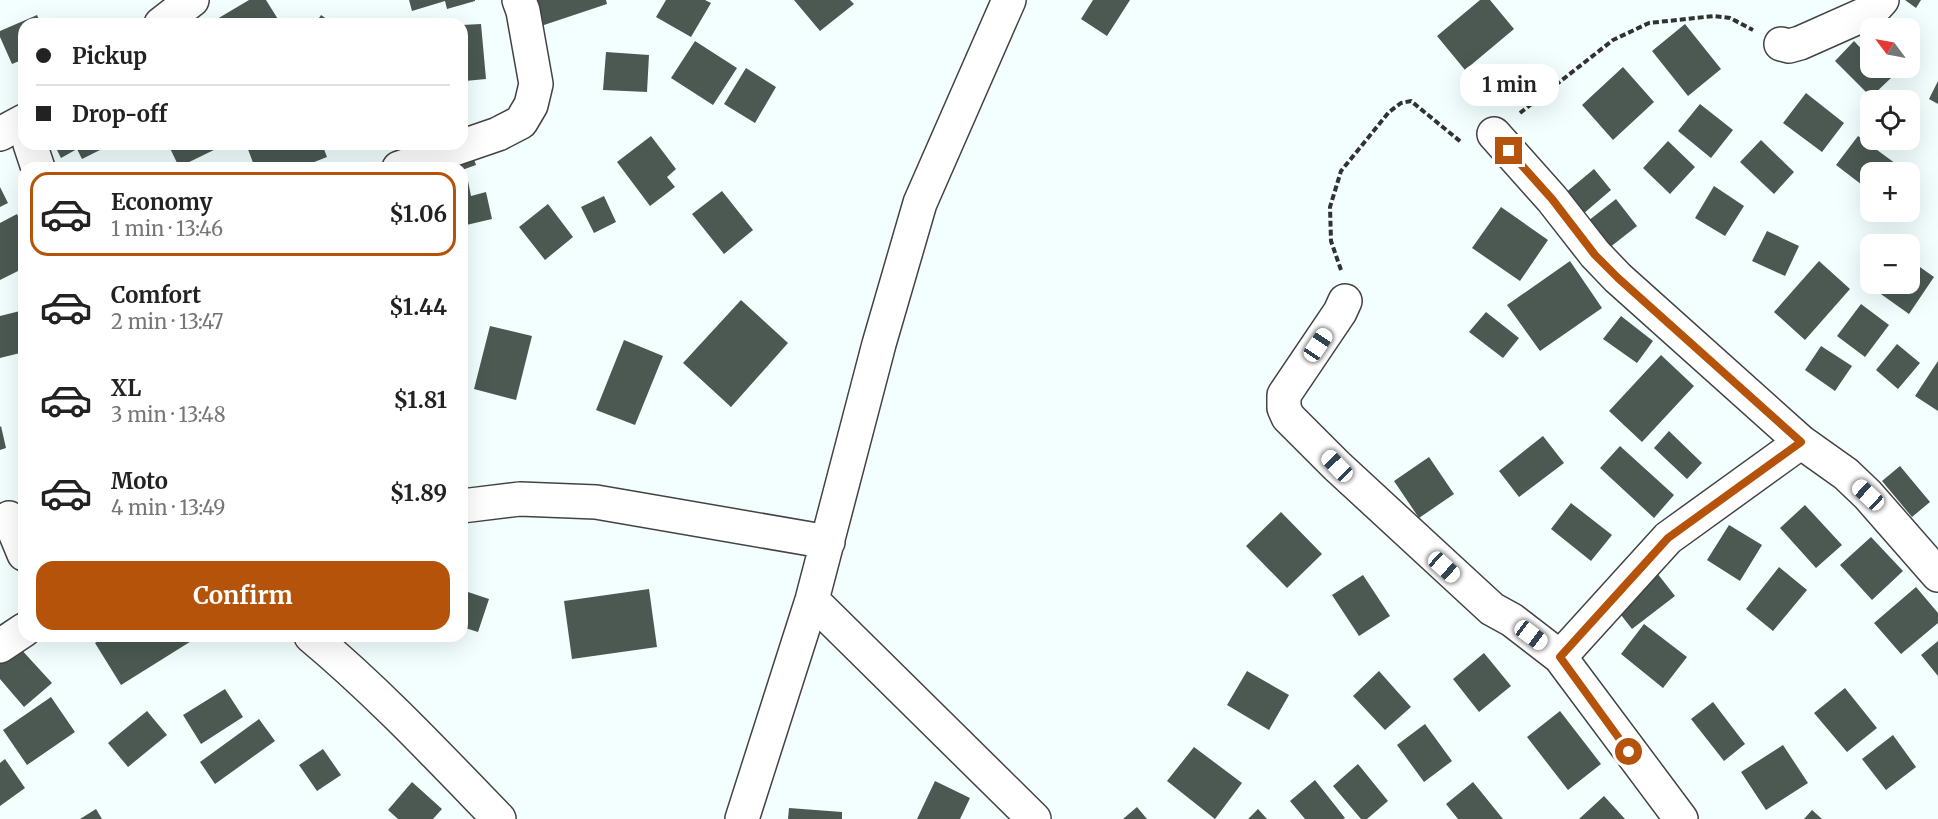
<!DOCTYPE html>
<meta charset="utf-8">
<style>
:root{--surface:#fff;--page:#f6f6f6;--text:#222;--muted:#767676;--line:#e0e0e0;--accent:#b45309}
body{margin:0;font-family:Merriweather,serif;background:var(--page);color:var(--text);height:100vh;display:flex;flex-direction:column;font-size:22px;white-space:nowrap}
*{box-sizing:border-box;margin:0}
p{font-size:20px;color:var(--muted)}
.icon{flex:none;width:33px;height:33px;fill:none;stroke:currentColor;stroke-width:2;stroke-linecap:round;stroke-linejoin:round}
.map{position:relative;flex:1;overflow:hidden}
.details{position:absolute;left:18px;top:162px;width:450px;height:480px;display:flex;flex-direction:column;background:var(--surface);border-radius:18px;box-shadow:0 6px 24px #0002}
.details>*{flex:none}
.banner{position:absolute;left:18px;top:18px;width:450px;height:132px;border-radius:18px;box-shadow:0 6px 24px #0002;display:grid;align-content:center;height:132px;padding:0 18px;background:var(--surface)}
.needle{width:39px;rotate:302deg}
.tools{position:absolute;left:1860px;top:18px;display:grid;gap:12px}
.tools a{display:grid;place-items:center;width:60px;height:60px;border-radius:12px;background:var(--surface);box-shadow:0 6px 24px #0002;font-size:30px}
.end{position:absolute;width:27px;height:27px;margin:-14px;border:8px solid #b45309;background:#fff;box-shadow:0 0 0 3px #fff}
.from{border-radius:50%}
.bubble{position:absolute;height:42px;border-radius:18px;background:var(--surface);box-shadow:0 6px 24px #0002;font-size:20px;font-weight:700;line-height:42px;text-align:center}
.car{position:absolute;width:18px;height:36px;margin:-18px -9px;border-radius:8px;box-shadow:0 0 4px 2px #0007;background:linear-gradient(#fff 24%,#345 0 40%,#fff 0 76%,#345 0 86%,#fff 0)}
.banner b{display:flex;align-items:center;gap:21px;height:57px;font-size:22px}
.banner b+b{border-top:2px solid var(--line)}
.banner i{width:15px;height:15px;background:var(--text)}
ul{padding:10px 0 0;list-style:none}
li{display:flex;align-items:center;gap:18px;height:84px;margin:0 12px 9px;padding:0 6px;border:3px solid transparent;border-radius:18px}
li div{flex:1}
li b{display:block;font-size:22px}
li em{font-style:normal;font-weight:700}
li.current{border-color:var(--accent)}
li>.icon{width:54px;height:54px;stroke-width:1.5}
.primary-button{display:flex;gap:12px;margin-top:auto;padding:12px 18px}
.primary-button a{flex:1;height:69px;border-radius:18px;background:var(--accent);color:#fff;font-size:24px;font-weight:700;line-height:69px;text-align:center}
.map>svg:first-child{display:block}
.building{fill:#4b5952}
.lines{fill:none;stroke-linecap:round;stroke-linejoin:round}
.minor-casing{stroke:#434343;stroke-width:36}
.path{stroke:#323232;stroke-width:4;stroke-dasharray:6 3;stroke-linecap:butt}
.minor{stroke:#fff;stroke-width:33}
.route{stroke:#b45309;stroke-width:8}
</style>
<div class="map">
<svg width="1938" height="819" viewBox="0 0 1938 819">
<rect width="100%" height="100%" fill="#f2fffe"/>
<path class="building" d="M249,0h17l15,24h-62l-2,-5z
M409,0h66v1l-28,8 -2,-8 -33,10z
M526,0h80l1,4 -72,24z
M666,0h39l6,3 -20,34 -35,-20z
M794,0h56l4,4 -34,27z
M1093,0h37l-23,36 -26,-17z
M1480,0h10l24,29 -49,41 -28,-34z
M1905,0h16l-5,8z
M1875,10l15,18h-20v7l-10,-12z
M37,15l4,9h-17v35l-12,5 -12,-27v-6z
M321,15l13,9h-19z
M481,24l5,55 -21,2 -3,-16v-40z
M1685,24l36,45 -33,27 -36,-45z
M695,41l42,27 -24,37 -42,-27z
M1854,41l16,17v10h10l11,10 -20,19 -36,-36z
M606,52l43,3 -2,37 -44,-2z
M1623,67l31,35 -41,38 -31,-35z
M746,68l30,19 -21,36 -31,-19z
M1938,81v23l-9,-5z
M1806,93l38,30 -22,29 -39,-29z
M1700,104l33,26 -22,28 -33,-27z
M651,136l25,33 -9,8 8,10 -25,19 -33,-44z
M1858,136l45,33 -3,3h-30v19l-34,-26z
M1761,140l33,32 -20,22 -34,-32z
M1668,141l27,26 -25,27 -27,-26z
M468,143l8,22 -14,5v-2h-19z
M54,144h43l3,6 -18,9 -5,-10 -16,9z
M168,144h50l2,3 -41,20z
M246,144h76l5,13 -28,11h-44z
M1594,169l17,21 -35,30 -18,-21z
M468,181l3,15 15,-4 6,27 -30,7v-43z
M1714,186l30,20 -19,30 -30,-18z
M0,187l8,16 -8,4z
M722,191l31,39 -29,24 -32,-40z
M604,196l12,26 -22,11 -13,-26z
M1616,199l21,27 -28,22 -21,-27z
M548,204l25,33 -28,23 -26,-33z
M1501,207l47,33 -28,41 -48,-33z
M17,214l7,15v39l-24,12v-57z
M1767,231l32,15 -14,30 -33,-15z
M1910,260l24,17 -25,37 -31,-22 6,-8h26z
M1570,261l32,47 -62,43 -33,-46z
M1819,261l31,28 -45,51 -31,-28z
M741,300l47,43 -57,64 -48,-44z
M1861,304l28,21 -24,32 -28,-21z
M24,310v42l-24,6v-42z
M1486,312l33,26 -16,20 -34,-26z
M1621,316l32,25 -16,22 -34,-24z
M490,326l42,10 -16,64 -42,-11z
M624,340l39,16 -28,69 -39,-15z
M1897,344l23,19 -22,26 -22,-19z
M1821,346l31,20 -17,25 -30,-21z
M1661,355l33,31 -52,56 -33,-31z
M1938,361v50l-23,-15z
M1,426l5,22 -6,2v-23z
M1669,431l33,32 -15,16 -33,-31z
M1543,436l21,27 -45,34 -20,-26z
M1620,446l54,49 -20,23 -54,-50z
M1429,457l25,37 -35,24 -25,-37z
M1900,466l30,36 -18,15 -30,-36z
M1571,503l41,32 -21,26 -40,-32z
M1805,505l37,40 -26,23 -36,-40z
M1281,512l41,42 -35,34 -41,-42z
M1729,525l33,20 -22,36 -33,-21z
M1871,537l32,34 -31,29 -32,-35z
M1779,567l28,23 -34,41 -27,-22z
M1657,573l18,23 -43,33 -18,-23z
M1363,575l27,41 -31,20 -27,-41z
M1916,587l22,26v10l-37,31 -27,-31z
M649,589l8,58 -85,12 -8,-58z
M462,590l27,9 -11,33 -16,-5z
M1644,624l43,33 -24,31 -42,-34z
M107,636h83l3,4 -72,45 -26,-42z
M1938,641v35l-17,-21z
M19,647l33,36 -28,24 -24,-28v-16z
M1484,653l27,33 -32,26 -26,-33z
M1247,671l42,24 -20,35 -42,-25z
M1379,671l32,36 -26,23 -32,-34z
M1845,688l32,40 -30,24 -33,-39z
M225,689l18,28 -42,27 -18,-29z
M51,697l24,35 -48,33 -24,-35z
M1713,702l32,42 -21,17 -33,-42z
M147,711l20,24 -39,32 -20,-24z
M1560,711l41,53 -33,26 -41,-53z
M259,719l16,22 -60,43 -15,-22z
M1425,724l27,37 -28,21 -27,-37z
M1893,735l23,32 -30,23 -24,-31z
M1783,745l25,38 -42,27 -25,-38z
M1194,747l48,36 -27,36 -48,-38z
M323,749l18,26 -24,16 -18,-26z
M5,759l20,29 -25,18v-43z
M1358,764l30,37 -21,18h-6l-28,-33z
M1315,780l30,38 -2,1h-38l-15,-18z
M935,781l35,17 -10,21h-43z
M412,782l30,27 -9,10h-35l-10,-9z
M1473,782l30,37h-45l-12,-15z
M1604,796l21,23h-46z
M1137,807l10,12h-24z
M789,808l53,4v7h-54z
M96,809l6,10h-22z
M1258,809l9,10h-19z
M1812,810l10,9h-18z"/>
<g class="lines">
<g class="minor-casing">
<path id="minor" d="M161,24l31,-24
M1781,44l8,2 11,-3 72,-32 10,-11
M0,134l24,-13
M1494,134l58,65 43,55 23,24 183,164 45,32 22,21 70,80
M30,144l8,24
M399,168l99,-34 23,-12 10,-17 5,-21 -13,-73 -4,-11
M1345,301l-5,11 -56,83v13l4,9 49,49 155,143 20,11 48,37 121,162
M462,506l58,-7 76,3 232,40
M9,518l15,36
M812,600l222,219
M311,636c67,56 127,120 188,183
M0,646l24,-16
M1560,657l108,-119 133,-96
M742,819l70,-219 67,-256 41,-141 89,-203"/>
</g>
<path class="path" d="M1520,113l93,-73 36,-17 65,-7 16,2 23,12
M1341,270l-10,-29 -1,-34 11,-36 48,-59 12,-9 10,-2 50,41"/>
<use href="#minor" class="minor"/>
</g>
<g class="lines">
<path class="route" d="M1509,151l43,48 43,56 23,23 183,164 -133,96 -108,119 69,95"/>
</g>
</svg>
<div class="tools">
<a><svg class="needle" viewBox="-14 -14 28 28"><path d="M0-13l5 13h-10z" fill="#e53935"/><path d="M0 13l5-13h-10z" fill="#767676"/></svg></a>
<a><svg class="icon" aria-label="locate" viewBox="0 0 24 24"><circle cx="12" cy="12" r="6"/><path d="M12 2v4M12 18v4M2 12h4M18 12h4"/></svg></a>
<a>+</a>
<a>−</a>
</div>
<i class="end from" style="left:1629px;top:752px"></i>
<i class="end" style="left:1509px;top:151px"></i>
<div class="bubble" style="left:1460px;top:64px;width:99px">1 min</div>
<i class="car" style="left:1318px;top:345px;rotate:34deg"></i>
<i class="car" style="left:1337px;top:466px;rotate:316deg"></i>
<i class="car" style="left:1868px;top:495px;rotate:313deg"></i>
<i class="car" style="left:1444px;top:567px;rotate:132deg"></i>
<i class="car" style="left:1531px;top:635px;rotate:127deg"></i>
<div class="banner">
<b><i class="from"></i>Pickup</b>
<b><i></i>Drop-off</b>
</div>
<section class="details">
<ul>
<li class="current"><svg class="icon" aria-label="car" viewBox="0 0 24 24"><path d="M5 17H2v-5l4-1 3-4h7l3 4 3 1v5h-3M9 17h6M6 11h13"/><circle cx="7" cy="17" r="2"/><circle cx="17" cy="17" r="2"/></svg><div><b>Economy</b><p>1 min · 13:46</p></div><em>$1.06</em></li>
<li><svg class="icon" aria-label="car" viewBox="0 0 24 24"><path d="M5 17H2v-5l4-1 3-4h7l3 4 3 1v5h-3M9 17h6M6 11h13"/><circle cx="7" cy="17" r="2"/><circle cx="17" cy="17" r="2"/></svg><div><b>Comfort</b><p>2 min · 13:47</p></div><em>$1.44</em></li>
<li><svg class="icon" aria-label="car" viewBox="0 0 24 24"><path d="M5 17H2v-5l4-1 3-4h7l3 4 3 1v5h-3M9 17h6M6 11h13"/><circle cx="7" cy="17" r="2"/><circle cx="17" cy="17" r="2"/></svg><div><b>XL</b><p>3 min · 13:48</p></div><em>$1.81</em></li>
<li><svg class="icon" aria-label="car" viewBox="0 0 24 24"><path d="M5 17H2v-5l4-1 3-4h7l3 4 3 1v5h-3M9 17h6M6 11h13"/><circle cx="7" cy="17" r="2"/><circle cx="17" cy="17" r="2"/></svg><div><b>Moto</b><p>4 min · 13:49</p></div><em>$1.89</em></li>
</ul>
<div class="primary-button"><a>Confirm</a></div>
</section>
</div>
